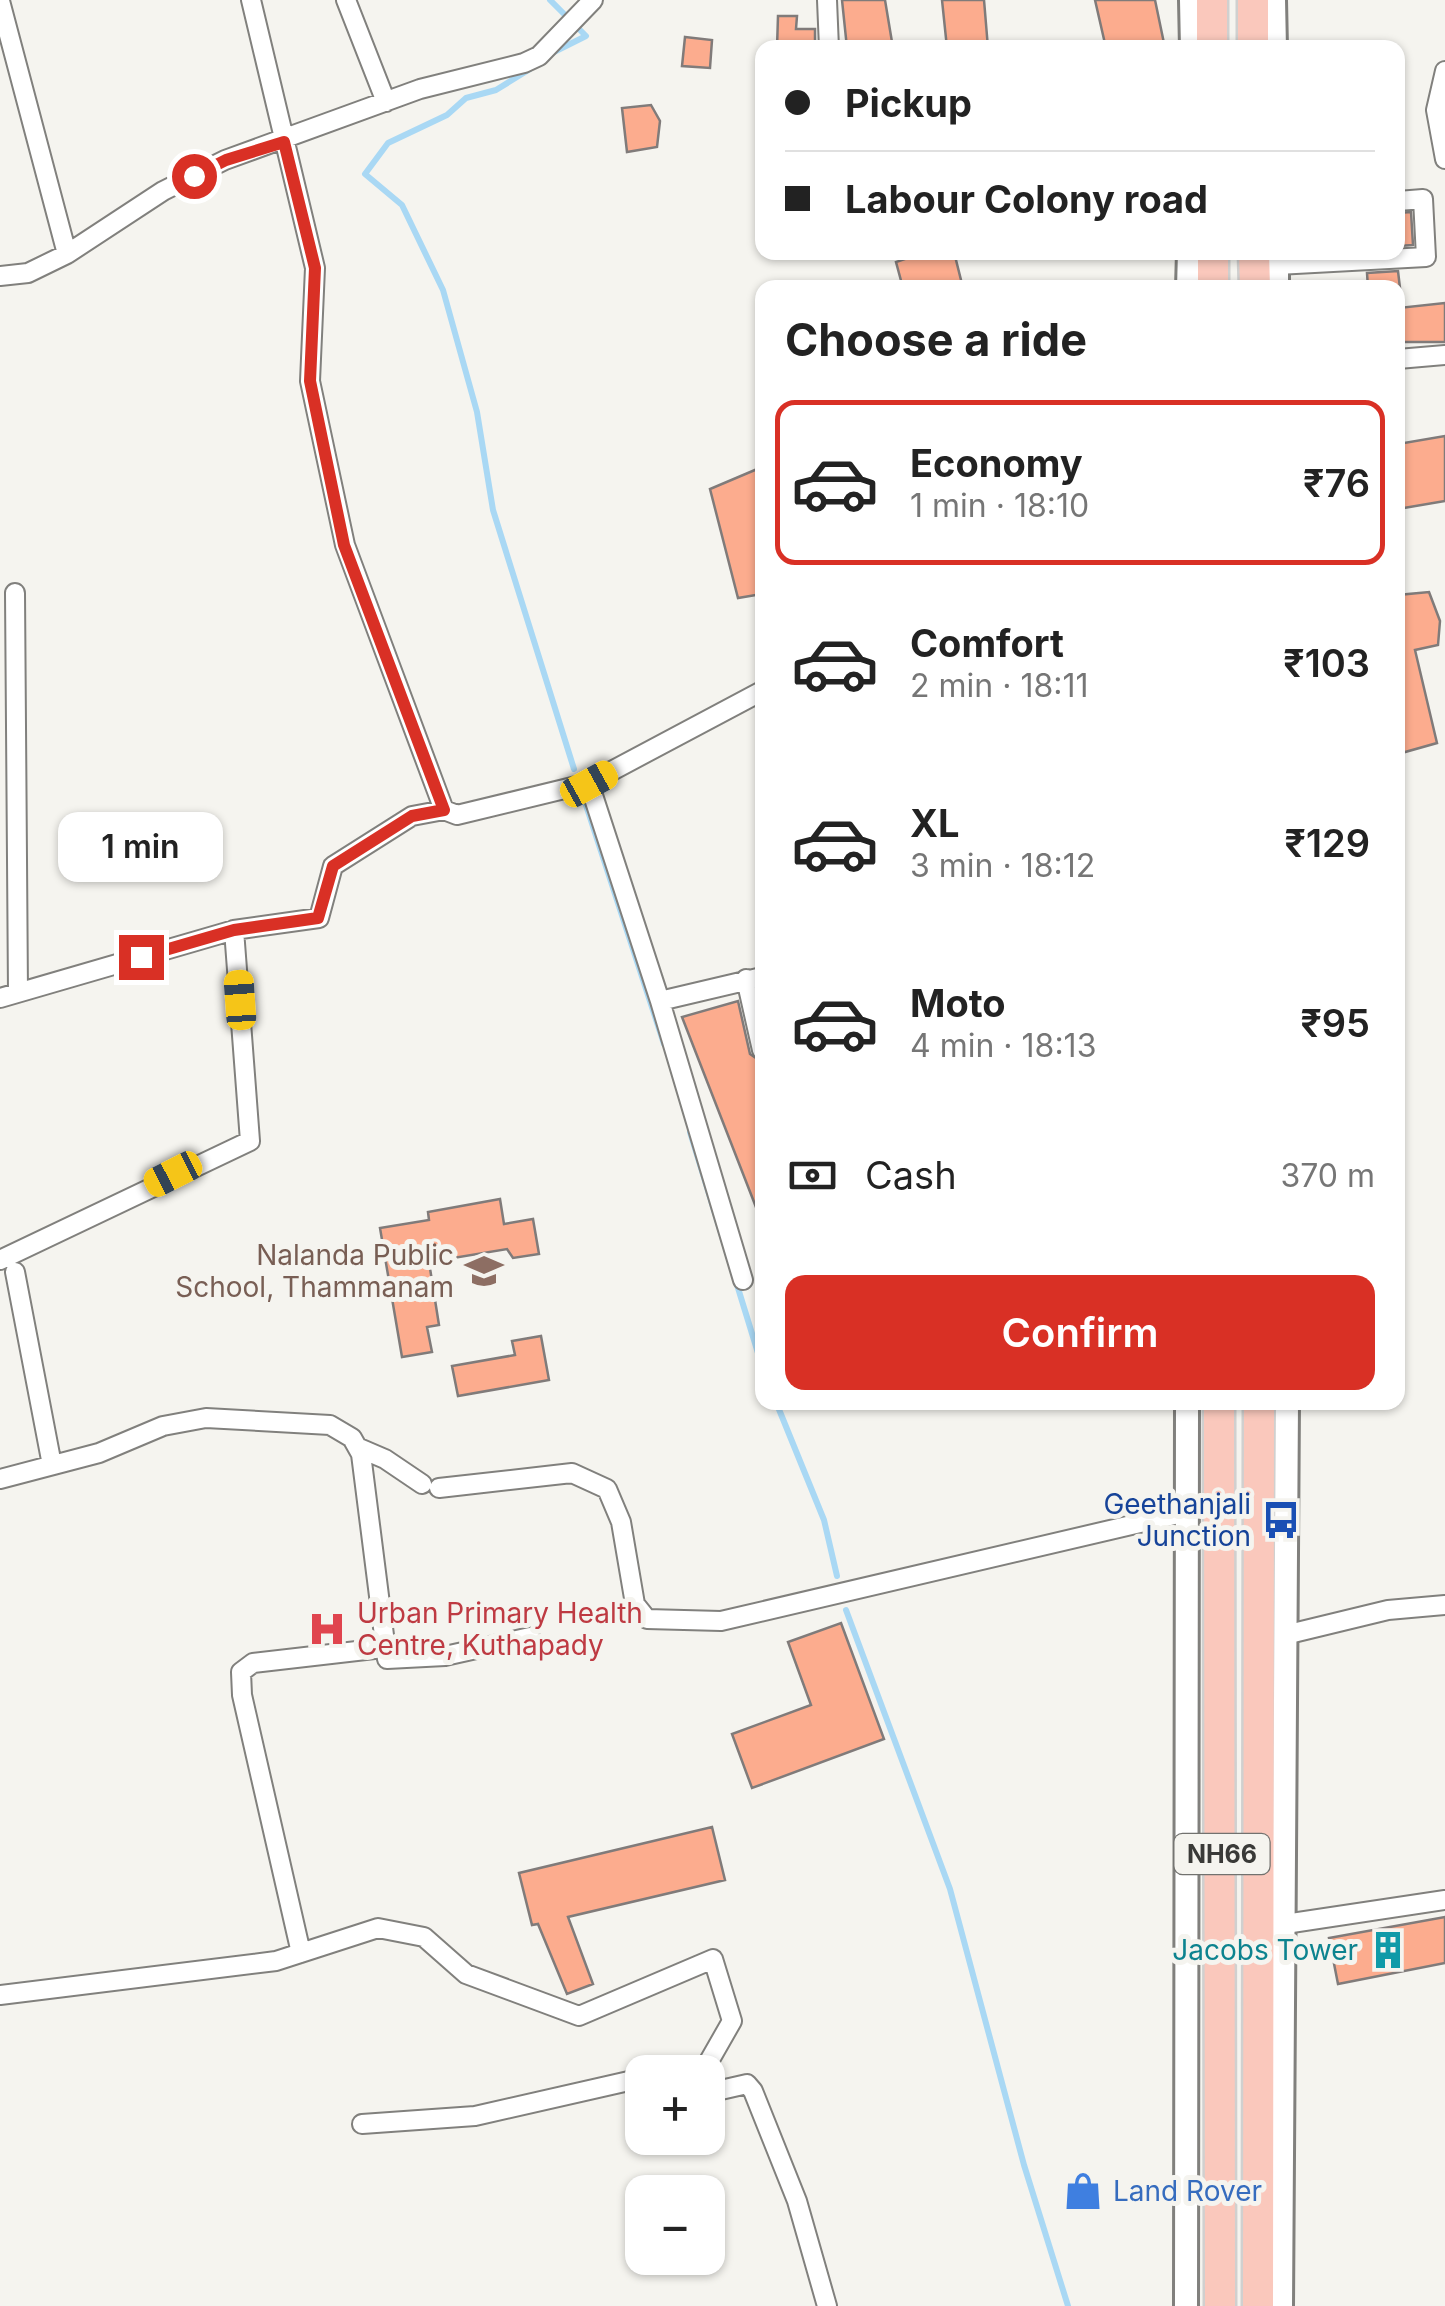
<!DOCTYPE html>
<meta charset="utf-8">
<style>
:root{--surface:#fff;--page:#f2f2f2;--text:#222;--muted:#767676;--line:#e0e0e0;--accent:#d93025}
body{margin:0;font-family:Inter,sans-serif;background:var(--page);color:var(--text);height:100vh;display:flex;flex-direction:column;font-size:38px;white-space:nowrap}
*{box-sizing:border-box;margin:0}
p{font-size:32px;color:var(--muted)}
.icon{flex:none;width:55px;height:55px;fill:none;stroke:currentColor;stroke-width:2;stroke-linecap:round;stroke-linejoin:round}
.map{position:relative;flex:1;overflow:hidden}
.panel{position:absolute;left:755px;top:280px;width:650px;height:1130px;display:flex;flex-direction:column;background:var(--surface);border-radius:20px;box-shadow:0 2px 8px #0004}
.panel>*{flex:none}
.hud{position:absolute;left:755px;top:40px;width:650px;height:220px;border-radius:20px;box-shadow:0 2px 8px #0004;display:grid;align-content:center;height:220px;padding:0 30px;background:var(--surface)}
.fabs{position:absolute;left:625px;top:2055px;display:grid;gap:20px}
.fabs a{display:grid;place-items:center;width:100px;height:100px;border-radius:20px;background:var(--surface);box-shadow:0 2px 8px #0004;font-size:50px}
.end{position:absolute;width:45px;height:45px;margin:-22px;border:12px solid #d93025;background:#fff;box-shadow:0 0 0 5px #fff}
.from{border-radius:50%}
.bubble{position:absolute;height:70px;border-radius:20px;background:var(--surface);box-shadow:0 2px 8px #0004;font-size:32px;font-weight:600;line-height:70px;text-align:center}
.car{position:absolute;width:30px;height:60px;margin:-30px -15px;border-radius:12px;box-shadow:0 0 8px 2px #0007;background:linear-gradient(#f5c518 24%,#345 0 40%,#f5c518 0 76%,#345 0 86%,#f5c518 0)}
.hud b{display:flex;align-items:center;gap:35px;height:95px;font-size:38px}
.hud b+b{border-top:2px solid var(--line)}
.hud i{width:25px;height:25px;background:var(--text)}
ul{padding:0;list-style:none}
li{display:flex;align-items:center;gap:30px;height:165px;margin:0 20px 15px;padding:0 10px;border:5px solid transparent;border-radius:20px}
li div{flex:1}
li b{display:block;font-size:38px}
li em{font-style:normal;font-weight:600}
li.current{border-color:var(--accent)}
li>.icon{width:90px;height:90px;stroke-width:1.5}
h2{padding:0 30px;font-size:45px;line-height:120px}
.pay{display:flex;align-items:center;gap:25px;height:110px;padding:0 30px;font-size:38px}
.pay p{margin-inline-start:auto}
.action{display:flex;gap:20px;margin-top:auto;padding:20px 30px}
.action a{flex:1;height:115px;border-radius:20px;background:var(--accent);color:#fff;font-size:40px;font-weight:600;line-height:115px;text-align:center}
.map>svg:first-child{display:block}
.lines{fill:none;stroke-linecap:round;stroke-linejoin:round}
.stream{stroke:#a9d8f4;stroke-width:6}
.building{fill:#fcac8e;stroke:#807b7a;stroke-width:2.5}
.minor-casing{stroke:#81807d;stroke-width:22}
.tertiary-casing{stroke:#81807d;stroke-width:28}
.trunk-casing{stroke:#d0d0cf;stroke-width:35}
.minor{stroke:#fff;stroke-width:18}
.tertiary{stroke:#fff;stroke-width:22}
.trunk{stroke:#fac8bc;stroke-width:30}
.route{stroke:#d93025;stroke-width:12}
.labels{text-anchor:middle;stroke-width:10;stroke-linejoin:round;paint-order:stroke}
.shield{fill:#f5f4ef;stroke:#72726f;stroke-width:2.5}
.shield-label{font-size:25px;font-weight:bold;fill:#3a3a38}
.education-label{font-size:28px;fill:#785e54;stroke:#f5f4ef;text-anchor:end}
.transit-label{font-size:28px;fill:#164399;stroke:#f5f4ef;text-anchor:end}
.health-label{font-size:28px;fill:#be3a42;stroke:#f5f4ef;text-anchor:start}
.culture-label{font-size:28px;fill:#0d838f;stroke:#f5f4ef;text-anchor:end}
.shop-label{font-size:28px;fill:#366cbe;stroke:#f5f4ef;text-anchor:start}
</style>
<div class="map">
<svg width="1445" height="2306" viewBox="0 0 1445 2306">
<rect width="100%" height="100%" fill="#f5f4ef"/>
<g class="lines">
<path class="stream" d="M550,0l36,36 -34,17
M530,69l-34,21 -30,8 -19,17 -59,28 -23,31 37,31 41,85 34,122 16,98 81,259
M585,802l79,242
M690,1132l72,234
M776,1402l48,118 13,56
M846,1610l104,279 74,276 44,141"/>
</g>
<path class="building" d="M842,0h43l8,48h-46z
M942,0h42l4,48h-41z
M1095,0h60l10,48h-59z
M778,16h19l-1,13h19v19h-38z
M685,37l27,3 -2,28 -28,-2z
M651,105l9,16 -3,26 -30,5 -5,-44z
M1411,212l2,33 -15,1v-33z
M925,252h29l9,36h-60l-7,-26z
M1398,271l2,17h-32l-1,-15z
M1445,303v39h-47v-34z
M1445,436v65l-47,8v-65z
M762,467v127l-24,4 -28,-109z
M1429,592l11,29 -2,24 -23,5 22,93 -39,11v-159z
M738,1001l12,53 12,8 -1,158 -79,-203z
M500,1199l4,25 29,-5 6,35 -26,4 -6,-9 -78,13 10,63 -12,2 5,25 -30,5 -22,-129 49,-8 -1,-8z
M541,1336l8,44 -91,16 -6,-30 63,-11 -3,-14z
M841,1623l43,116 -132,49 -20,-54 79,-29 -23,-63z
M712,1827l13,53 -157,37 25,67 -26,10 -29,-70 -6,1 -13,-52z
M1445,1917v46l-107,21 -9,-46z"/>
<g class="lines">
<g class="minor-casing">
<path id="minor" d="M251,0l64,268 -5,113 35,164 99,265
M346,0l40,102
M827,0l2,48
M0,1l67,253
M1445,71l-9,39 9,49
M1277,265l149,-8 -3,-58 -25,2
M0,276l28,-3 39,-19 96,-63 62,-31 195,-71 104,-26 15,-7 54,-56
M1398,359l47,-4
M15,593l3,399
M589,783l71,218
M444,810l13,5 132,-32 173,-92
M746,979l16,71
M0,998l234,-68 85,-12 14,-52 79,-50 32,-6
M0,1260l250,-119 -16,-211
M15,1272l37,193
M743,1280l-83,-279 102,-24
M357,1447l28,12 37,25
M0,1479l99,-26 64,-27 43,-8 124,7 22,13 9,16 26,205 58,-3 85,-19
M439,1488l133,-15 35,16 14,33 14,82 12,15 74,2 466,-109
M1289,1634l99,-24 57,-5
M1285,1924l160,-24
M301,1953l-59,-258 -1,-23 12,-9 130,-15
M0,1995l276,-34 102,-33 46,9 42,37 113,42 134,-57 19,62 -28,49
M682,2072h22
M708,2080l4,12 35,-8 6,7 44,110 30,105
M362,2124l113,-8 167,-38"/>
</g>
<g class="tertiary-casing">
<path id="tertiary" d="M1191,0l1,48
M1274,0l1,48
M1277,252v36
M1188,288l1,-36
M1186,2306l1,-904
M1281,2306l6,-904"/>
</g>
<g class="trunk-casing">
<path id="trunk" d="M1212,0v48
M1253,0v48
M1213,252v36
M1254,252l1,36
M1219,1402l1,904
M1258,2306l1,-904"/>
</g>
<use href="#minor" class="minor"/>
<use href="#tertiary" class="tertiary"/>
<use href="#trunk" class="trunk"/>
</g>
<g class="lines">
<path class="route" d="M141,957l93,-27 84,-12 15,-52 79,-50 32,-6 -100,-265 -34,-164 5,-113 -31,-126 -58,18 -32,16"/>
</g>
<defs>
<g id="school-bare" transform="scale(3)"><path d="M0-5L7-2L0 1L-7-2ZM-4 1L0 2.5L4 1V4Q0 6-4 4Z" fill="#8d6e63" stroke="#f5f4ef" stroke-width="2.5" paint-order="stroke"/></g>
<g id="bus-bare" transform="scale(3)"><path d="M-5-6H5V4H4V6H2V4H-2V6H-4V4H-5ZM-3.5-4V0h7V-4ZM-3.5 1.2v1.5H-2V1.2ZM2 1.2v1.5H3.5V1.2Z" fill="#1a4fb4" stroke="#f5f4ef" stroke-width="2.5" paint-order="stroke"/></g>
<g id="hospital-bare" transform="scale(3)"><path d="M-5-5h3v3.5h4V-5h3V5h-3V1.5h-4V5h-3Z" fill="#e0444e" stroke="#f5f4ef" stroke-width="2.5" paint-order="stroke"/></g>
<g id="building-bare" transform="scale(3)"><path d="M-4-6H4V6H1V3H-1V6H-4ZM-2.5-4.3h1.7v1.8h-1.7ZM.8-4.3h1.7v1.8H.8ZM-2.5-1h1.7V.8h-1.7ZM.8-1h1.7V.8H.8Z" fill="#0f9aa8" stroke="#f5f4ef" stroke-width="2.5" paint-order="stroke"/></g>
<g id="shop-bare" transform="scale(3)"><path d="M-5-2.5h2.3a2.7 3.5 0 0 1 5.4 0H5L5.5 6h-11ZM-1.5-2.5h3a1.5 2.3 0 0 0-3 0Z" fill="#3f7fe0" stroke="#f5f4ef" stroke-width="2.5" paint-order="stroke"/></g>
</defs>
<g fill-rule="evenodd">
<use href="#school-bare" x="484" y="1271"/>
<use href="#bus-bare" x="1281" y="1520"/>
<use href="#hospital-bare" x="327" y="1629"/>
<use href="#building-bare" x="1388" y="1950"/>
<use href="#shop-bare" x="1083" y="2191"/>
</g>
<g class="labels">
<rect class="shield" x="1174.5" y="1834" width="95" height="40" rx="8"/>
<g class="shield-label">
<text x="1222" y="1863">NH66</text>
</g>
<g class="education-label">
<text x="454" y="1265">Nalanda Public<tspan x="454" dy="32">School, Thammanam</tspan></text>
</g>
<g class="transit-label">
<text x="1251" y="1514">Geethanjali<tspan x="1251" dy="32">Junction</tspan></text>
</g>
<g class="health-label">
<text x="357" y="1623">Urban Primary Health<tspan x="357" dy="32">Centre, Kuthapady</tspan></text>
</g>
<g class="culture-label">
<text x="1358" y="1960">Jacobs Tower</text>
</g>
<g class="shop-label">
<text x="1113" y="2201">Land Rover</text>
</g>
</g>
</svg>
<div class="fabs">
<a>+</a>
<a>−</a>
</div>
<i class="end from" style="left:194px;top:176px"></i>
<i class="end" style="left:141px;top:957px"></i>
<div class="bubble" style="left:58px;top:812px;width:165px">1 min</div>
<i class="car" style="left:589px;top:784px;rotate:61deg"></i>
<i class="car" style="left:240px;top:1000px;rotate:356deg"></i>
<i class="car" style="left:173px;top:1174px;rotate:243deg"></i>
<div class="hud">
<b><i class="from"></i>Pickup</b>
<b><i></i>Labour Colony road</b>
</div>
<section class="panel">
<h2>Choose a ride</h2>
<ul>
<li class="current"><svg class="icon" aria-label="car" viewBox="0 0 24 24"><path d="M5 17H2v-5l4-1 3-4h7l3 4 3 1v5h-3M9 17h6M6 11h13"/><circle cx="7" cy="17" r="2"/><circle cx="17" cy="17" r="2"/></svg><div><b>Economy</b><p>1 min · 18:10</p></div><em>₹76</em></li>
<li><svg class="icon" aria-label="car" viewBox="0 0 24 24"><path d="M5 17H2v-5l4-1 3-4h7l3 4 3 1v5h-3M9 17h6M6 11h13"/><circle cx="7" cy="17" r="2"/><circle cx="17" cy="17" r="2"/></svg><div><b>Comfort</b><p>2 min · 18:11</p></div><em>₹103</em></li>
<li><svg class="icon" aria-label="car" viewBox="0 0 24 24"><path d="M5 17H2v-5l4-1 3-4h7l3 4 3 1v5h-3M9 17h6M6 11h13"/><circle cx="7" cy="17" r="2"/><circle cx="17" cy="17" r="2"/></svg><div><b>XL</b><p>3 min · 18:12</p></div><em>₹129</em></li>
<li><svg class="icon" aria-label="car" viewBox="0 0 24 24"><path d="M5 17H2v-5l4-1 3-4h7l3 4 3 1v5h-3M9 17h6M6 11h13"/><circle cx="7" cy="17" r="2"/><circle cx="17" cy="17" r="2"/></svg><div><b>Moto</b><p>4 min · 18:13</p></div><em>₹95</em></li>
</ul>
<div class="pay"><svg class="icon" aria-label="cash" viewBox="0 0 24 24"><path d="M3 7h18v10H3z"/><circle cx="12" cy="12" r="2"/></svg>Cash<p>370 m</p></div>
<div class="action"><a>Confirm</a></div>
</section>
</div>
